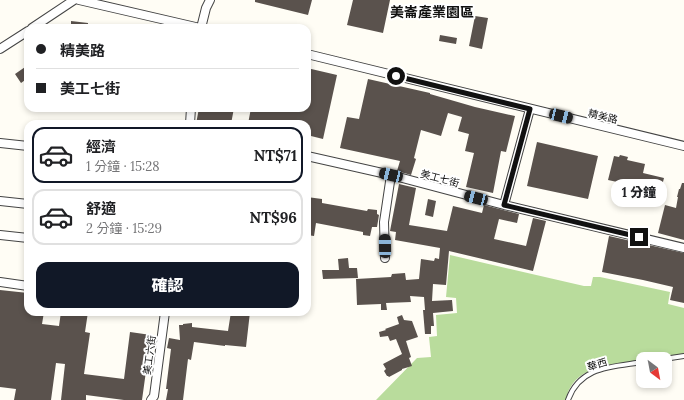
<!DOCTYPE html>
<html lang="zh-TW">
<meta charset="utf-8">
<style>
:root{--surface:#fff;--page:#f2f2f2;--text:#202124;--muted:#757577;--line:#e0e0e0;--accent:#111827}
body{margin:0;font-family:Lora,"Noto Sans TC",serif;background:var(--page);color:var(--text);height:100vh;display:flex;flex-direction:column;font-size:15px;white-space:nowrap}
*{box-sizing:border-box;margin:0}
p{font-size:13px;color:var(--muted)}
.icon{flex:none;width:22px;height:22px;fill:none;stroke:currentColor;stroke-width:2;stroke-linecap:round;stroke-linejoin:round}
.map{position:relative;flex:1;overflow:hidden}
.side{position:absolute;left:24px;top:120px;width:287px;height:196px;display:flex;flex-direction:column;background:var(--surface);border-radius:12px;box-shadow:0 2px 6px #0003}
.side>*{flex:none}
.hud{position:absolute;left:24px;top:24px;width:287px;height:88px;border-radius:12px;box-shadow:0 2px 6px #0003;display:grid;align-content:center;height:88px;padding:0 12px;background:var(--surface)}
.needle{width:26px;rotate:148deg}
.tools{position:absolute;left:636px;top:352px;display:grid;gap:8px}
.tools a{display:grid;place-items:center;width:36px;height:36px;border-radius:8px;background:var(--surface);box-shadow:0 2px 6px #0003;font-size:20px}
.end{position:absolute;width:18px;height:18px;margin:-9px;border:5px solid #111;background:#fff;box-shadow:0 0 0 2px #fff}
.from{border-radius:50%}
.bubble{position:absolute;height:28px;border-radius:12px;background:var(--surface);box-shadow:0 2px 6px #0003;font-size:13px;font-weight:800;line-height:28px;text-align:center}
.car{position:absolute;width:12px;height:24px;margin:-12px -6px;border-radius:5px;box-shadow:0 0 3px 1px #0007;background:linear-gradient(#222 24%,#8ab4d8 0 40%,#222 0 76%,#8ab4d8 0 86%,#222 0)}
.hud b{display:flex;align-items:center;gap:14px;height:38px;font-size:15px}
.hud b+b{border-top:1px solid var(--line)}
.hud i{width:10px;height:10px;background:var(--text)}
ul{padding:7px 0 0;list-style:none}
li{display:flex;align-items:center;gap:12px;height:56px;margin:0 8px 6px;padding:0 4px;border:2px solid var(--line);border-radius:12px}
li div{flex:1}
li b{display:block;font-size:15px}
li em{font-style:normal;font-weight:800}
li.current{border-color:var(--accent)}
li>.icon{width:36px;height:36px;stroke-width:1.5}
.action{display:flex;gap:8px;margin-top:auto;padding:8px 12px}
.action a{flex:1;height:46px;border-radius:12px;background:var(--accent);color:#fff;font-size:16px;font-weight:800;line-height:46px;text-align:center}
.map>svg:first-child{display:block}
.forest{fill:#b9dc9c}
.building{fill:#5a524d}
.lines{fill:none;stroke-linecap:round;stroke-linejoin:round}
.lane-casing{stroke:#444;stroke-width:6}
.street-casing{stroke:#444;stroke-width:10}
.lane{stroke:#fff;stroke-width:4}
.street{stroke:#fff;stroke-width:8}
.route{stroke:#111;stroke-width:5}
.labels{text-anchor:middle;stroke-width:4;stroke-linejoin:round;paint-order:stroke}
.street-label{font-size:10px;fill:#111;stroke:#fff}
.district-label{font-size:14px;font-weight:bold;fill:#111;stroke:#fff}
</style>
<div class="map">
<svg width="684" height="400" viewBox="0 0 684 400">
<rect width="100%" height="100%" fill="#fffdf5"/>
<path class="forest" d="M450,255l134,31h7l2,-9h7l70,15 -2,12 16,4v47l-34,4h-7v1c-24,4 -60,4 -73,28 -2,3 -3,8 -4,12h-190l41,-42 14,-1 -2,-20 8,-1 -1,-21 21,-2 -1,-15 -10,-1z"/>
<path class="building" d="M255,0h57l-4,15 -53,-13z
M353,0h37l-7,33 -36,-8z
M475,16l13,2 -6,31 -13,-3z
M71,21l17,2v5h-17z
M440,35l17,3 -1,6 -17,-3z
M28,65v13l-7,5 -6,-9z
M307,68l30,7 -14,64 -16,-4v-11h-59l3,-16h56z
M368,79l62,14v1l45,13 40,9 -9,36 -5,-1 -8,42 -27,-6 8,-34 -9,-2 4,-17 -11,-3 4,-14 -14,-4 -7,23 -20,-6 -7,28 2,1 -5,16 -14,-4 3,-10 -60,-13 7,-31 12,2z
M199,108h35l-3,16h-35z
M537,142l61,14 -10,43 -61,-13z
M620,155l8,2 -1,3 18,4 -2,9 21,5 -7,27 -20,-4 3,-14 -32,-7 6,-24 5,1z
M682,183h2v57l-26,-7 7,-28 11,3 2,-11h-1l2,-8h1z
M399,184l17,4 -7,37 38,6 6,-25 29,7 2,-8 35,9 -2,9 -18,-4 -5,20 32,7 7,-28 13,3 -13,50 -84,-20 -3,34 -13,-1 -1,17 20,-1 1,11 -20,2 1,13h-3v8h-6l-2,-24h2l-1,-13 -14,-1 1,6 -25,1 1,7h-6v-6l-24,1 -1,-26 35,-2 1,-3 13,-1 1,7 13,-1 2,-20 13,2 1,-3 4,1 1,-11 -45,-8 1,-8 -6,-1z
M307,197l15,2v4l45,8 1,-2 9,1v4l2,1 -2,12h-5l-2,9 -7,-1v-3l-47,-9 -2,13 -7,-1z
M428,199l8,2 -3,16 -8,-2z
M609,236l75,17v50l-14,-3 3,-13 -30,-7 -41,-8z
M348,258l1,10h8l1,10 -35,1 -1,-9h17l-1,-11z
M0,290l28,3v19h16l-2,12 17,2 2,-14h27l-3,20 5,1 -6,41 40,5 6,-47 21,3 -9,65h-18l-38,-5v5h-25l4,-36 -9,-1 -5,37h-37l2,-11 -16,-2z
M231,312h19l-4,35 -21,-2v1l-31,-4 -3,18 -3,-1 -5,41h-17l2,-11h-2l5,-40 -4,-1 2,-10 11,2 -1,-15h4v-1l9,-1v4l36,4z
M402,315l2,5 8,1 6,16 -12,4 5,16 -2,1 3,8 -10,3v1l-13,7 -1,-1h-1l-3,-5 2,-2 -3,-5 19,-10 -6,-15 -6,2 -2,-5 -8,1 -1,-5 7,-2 -1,-1 14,-5 -2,-7z"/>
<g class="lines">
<g class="lane-casing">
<path id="lane" d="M664,359l20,-3
M568,400c12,-34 44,-33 75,-38"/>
</g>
<g class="street-casing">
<path id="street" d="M79,0l121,28
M32,28l42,-28
M201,28l5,-20 4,-8
M0,49l28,-18
M307,54l377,92
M190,124l1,-16
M0,143l28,3
M307,156l84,19 113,30 180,43
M0,201l28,3
M504,205l26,-96
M0,235l28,3
M385,258l-1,-36 7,-47
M0,282l28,4
M151,400l3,-4 11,-84"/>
</g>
<use href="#lane" class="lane"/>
<use href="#street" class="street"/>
</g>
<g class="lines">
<path class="route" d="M396,76l134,33 -26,96 135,32"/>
</g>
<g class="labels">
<g class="street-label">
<text transform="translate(603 116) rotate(14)" y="4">精美路</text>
<text transform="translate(440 178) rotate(15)" y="4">美工七街</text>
<text transform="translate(149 355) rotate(-82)" y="4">美工六街</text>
<text transform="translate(597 364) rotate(-17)" y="4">華西</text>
</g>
<g class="district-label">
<text x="432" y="17">美崙產業園區</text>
</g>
</g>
</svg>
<div class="tools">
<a><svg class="needle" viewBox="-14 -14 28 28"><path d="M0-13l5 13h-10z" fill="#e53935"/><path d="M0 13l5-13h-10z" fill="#757577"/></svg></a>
</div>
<i class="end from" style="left:396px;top:76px"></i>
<i class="end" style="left:639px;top:237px"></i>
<div class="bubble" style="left:611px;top:179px;width:56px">1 分鐘</div>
<i class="car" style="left:561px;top:116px;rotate:104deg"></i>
<i class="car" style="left:391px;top:175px;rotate:283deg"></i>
<i class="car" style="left:476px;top:198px;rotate:285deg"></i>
<i class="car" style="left:385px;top:246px;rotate:359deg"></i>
<div class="hud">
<b><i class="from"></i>精美路</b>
<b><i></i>美工七街</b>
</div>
<section class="side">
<ul>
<li class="current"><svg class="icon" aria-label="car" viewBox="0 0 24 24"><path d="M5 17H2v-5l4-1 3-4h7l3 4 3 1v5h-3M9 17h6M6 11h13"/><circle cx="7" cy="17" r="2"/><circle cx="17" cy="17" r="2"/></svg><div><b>經濟</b><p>1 分鐘 · 15:28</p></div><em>NT$71</em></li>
<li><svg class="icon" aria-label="car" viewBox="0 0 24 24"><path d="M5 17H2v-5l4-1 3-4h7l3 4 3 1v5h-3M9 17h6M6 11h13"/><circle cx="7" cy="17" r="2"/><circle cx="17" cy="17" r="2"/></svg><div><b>舒適</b><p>2 分鐘 · 15:29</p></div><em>NT$96</em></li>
</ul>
<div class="action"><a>確認</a></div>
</section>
</div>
